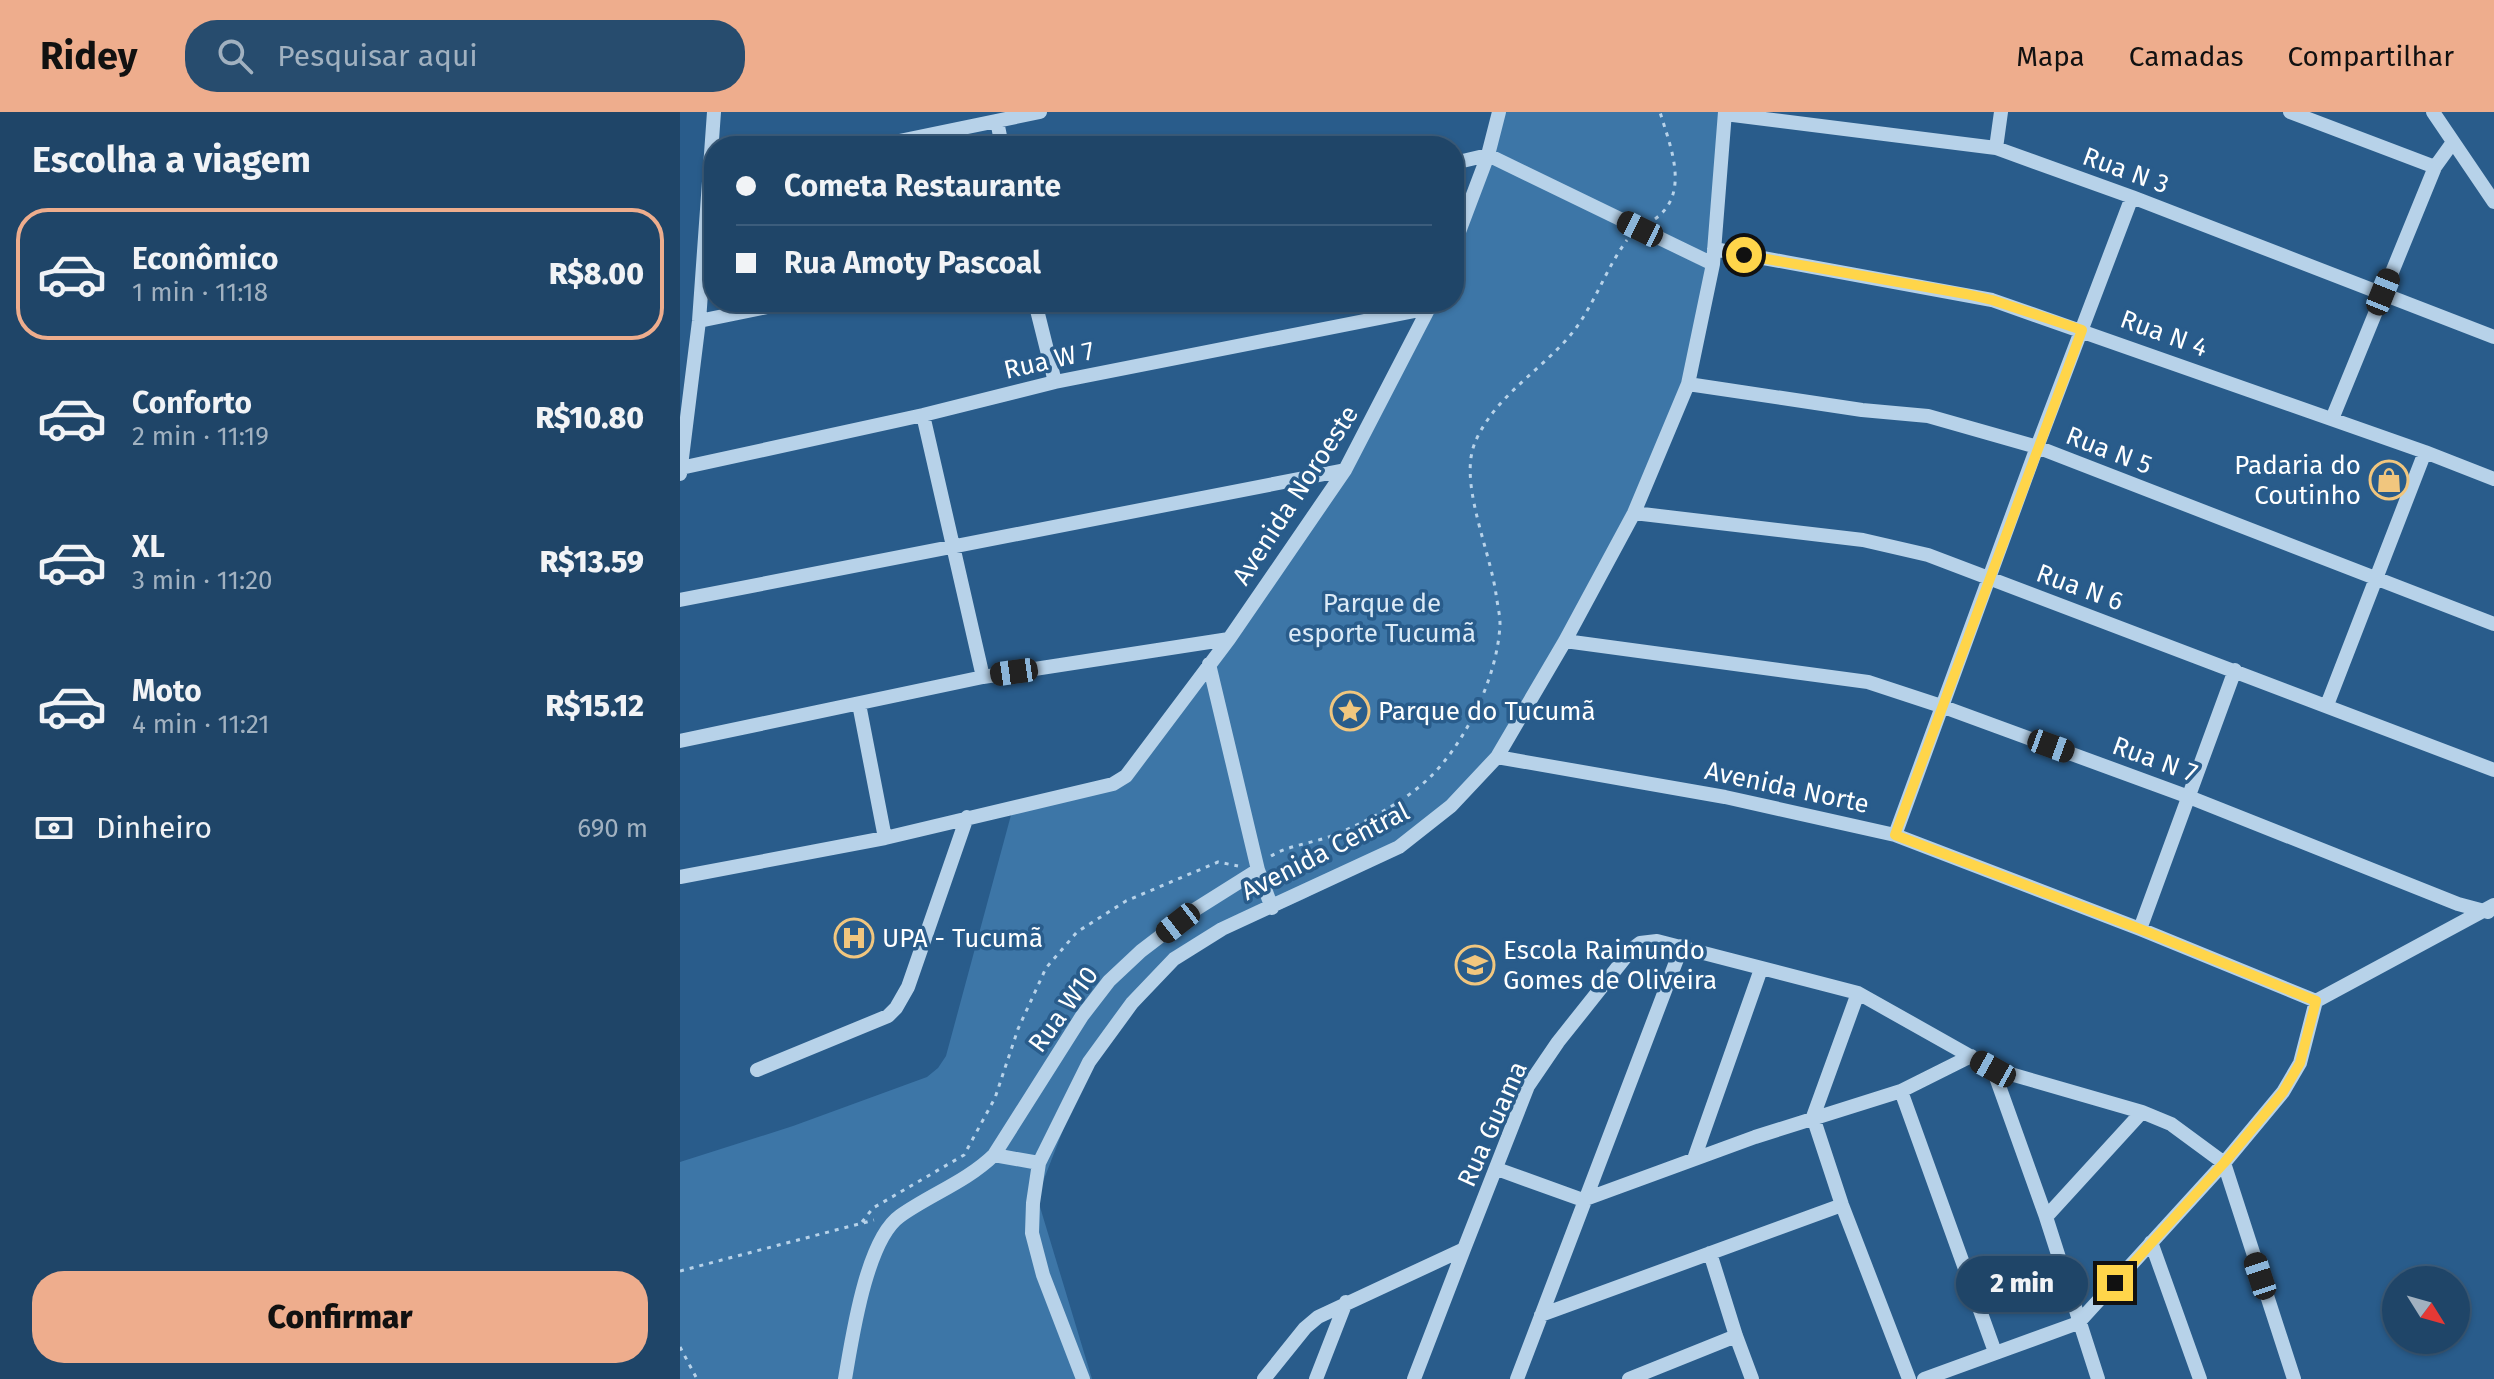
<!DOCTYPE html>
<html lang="pt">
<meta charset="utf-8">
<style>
:root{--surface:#1f4568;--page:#274c6e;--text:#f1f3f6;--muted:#a1b1c0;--line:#3c5d7c;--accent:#eead8d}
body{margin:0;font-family:"Fira Sans",sans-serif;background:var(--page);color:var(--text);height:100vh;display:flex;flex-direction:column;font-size:30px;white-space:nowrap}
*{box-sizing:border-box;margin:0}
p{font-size:26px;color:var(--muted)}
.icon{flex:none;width:44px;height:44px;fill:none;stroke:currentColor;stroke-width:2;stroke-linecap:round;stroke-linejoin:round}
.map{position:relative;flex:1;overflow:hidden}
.sheet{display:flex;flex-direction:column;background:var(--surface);width:680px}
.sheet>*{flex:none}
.hud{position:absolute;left:24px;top:24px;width:760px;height:176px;border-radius:32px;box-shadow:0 2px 6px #0004,0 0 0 2px var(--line);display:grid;align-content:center;height:176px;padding:0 32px;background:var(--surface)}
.needle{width:52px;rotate:127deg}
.buttons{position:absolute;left:1702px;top:1154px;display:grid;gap:16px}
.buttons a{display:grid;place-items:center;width:88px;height:88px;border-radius:50%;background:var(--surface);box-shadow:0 2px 6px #0004,0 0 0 2px var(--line);font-size:40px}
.end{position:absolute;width:36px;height:36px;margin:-18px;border:10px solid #ffd54a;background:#111;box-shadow:0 0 0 4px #111}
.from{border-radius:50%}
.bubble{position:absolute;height:56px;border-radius:28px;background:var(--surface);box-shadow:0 2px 6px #0004,0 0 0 2px var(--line);font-size:26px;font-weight:800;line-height:56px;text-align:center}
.car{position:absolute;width:24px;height:48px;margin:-24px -12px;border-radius:10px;box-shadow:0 0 6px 2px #0007;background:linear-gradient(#222 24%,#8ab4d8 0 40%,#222 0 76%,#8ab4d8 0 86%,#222 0)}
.hud b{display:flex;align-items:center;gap:28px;height:76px;font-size:30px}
.hud b+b{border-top:2px solid var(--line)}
.hud i{width:20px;height:20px;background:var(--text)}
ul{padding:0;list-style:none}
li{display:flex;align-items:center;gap:24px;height:132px;margin:0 16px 12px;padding:0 16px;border:4px solid transparent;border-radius:32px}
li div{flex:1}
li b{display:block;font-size:30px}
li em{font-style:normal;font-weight:800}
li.active{border-color:var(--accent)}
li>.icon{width:72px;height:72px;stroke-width:1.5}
h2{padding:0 32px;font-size:36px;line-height:96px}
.pay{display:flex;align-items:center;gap:20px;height:88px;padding:0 32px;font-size:30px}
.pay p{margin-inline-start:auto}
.primary-button{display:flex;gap:16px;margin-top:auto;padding:16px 32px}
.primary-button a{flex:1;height:92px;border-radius:32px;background:var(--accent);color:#111;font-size:32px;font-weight:800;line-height:92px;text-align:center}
header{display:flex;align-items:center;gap:48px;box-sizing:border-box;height:112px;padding:0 40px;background:var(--accent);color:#111}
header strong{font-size:38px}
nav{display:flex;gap:44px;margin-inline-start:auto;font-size:28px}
.search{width:560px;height:72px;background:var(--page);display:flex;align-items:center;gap:20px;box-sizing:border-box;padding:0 28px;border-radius:32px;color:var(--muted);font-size:30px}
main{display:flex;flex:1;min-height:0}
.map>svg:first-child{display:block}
.green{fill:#3d76a7}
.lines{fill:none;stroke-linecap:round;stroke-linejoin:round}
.path{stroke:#b7d2e9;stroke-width:3;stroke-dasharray:4 6;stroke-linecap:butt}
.minor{stroke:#b7d2e9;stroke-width:14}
.route{stroke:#ffd54a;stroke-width:10}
.labels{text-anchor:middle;stroke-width:7;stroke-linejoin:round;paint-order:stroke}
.street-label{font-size:26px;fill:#fff;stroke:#295c8b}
.poi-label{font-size:26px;fill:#fff;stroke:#295c8b;text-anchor:start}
.park-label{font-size:26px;fill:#dbeaf7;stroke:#295c8b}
</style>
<header>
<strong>Ridey</strong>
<div class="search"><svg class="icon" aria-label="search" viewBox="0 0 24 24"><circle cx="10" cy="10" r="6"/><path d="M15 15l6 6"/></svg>Pesquisar aqui</div>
<nav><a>Mapa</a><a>Camadas</a><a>Compartilhar</a></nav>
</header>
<main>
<section class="sheet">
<h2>Escolha a viagem</h2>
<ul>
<li class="active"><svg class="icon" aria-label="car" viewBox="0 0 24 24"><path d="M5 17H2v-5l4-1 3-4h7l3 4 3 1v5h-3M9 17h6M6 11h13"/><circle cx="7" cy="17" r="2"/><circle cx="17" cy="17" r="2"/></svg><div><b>Econômico</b><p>1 min · 11:18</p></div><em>R$8.00</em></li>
<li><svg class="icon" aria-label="car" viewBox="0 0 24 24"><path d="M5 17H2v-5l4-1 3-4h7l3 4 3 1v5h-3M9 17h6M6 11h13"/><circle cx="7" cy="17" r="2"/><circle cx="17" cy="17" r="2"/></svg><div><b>Conforto</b><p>2 min · 11:19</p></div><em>R$10.80</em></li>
<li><svg class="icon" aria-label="car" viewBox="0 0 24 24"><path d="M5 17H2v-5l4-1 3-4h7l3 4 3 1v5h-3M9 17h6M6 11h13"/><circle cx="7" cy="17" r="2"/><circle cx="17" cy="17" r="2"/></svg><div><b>XL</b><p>3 min · 11:20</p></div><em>R$13.59</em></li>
<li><svg class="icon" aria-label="car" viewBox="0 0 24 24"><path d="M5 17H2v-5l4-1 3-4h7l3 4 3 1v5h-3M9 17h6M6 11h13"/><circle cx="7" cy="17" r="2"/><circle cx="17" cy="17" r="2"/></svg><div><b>Moto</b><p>4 min · 11:21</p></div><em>R$15.12</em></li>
</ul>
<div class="pay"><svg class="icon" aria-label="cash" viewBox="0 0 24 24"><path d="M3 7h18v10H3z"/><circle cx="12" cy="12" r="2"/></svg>Dinheiro<p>690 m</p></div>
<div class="primary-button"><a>Confirmar</a></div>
</section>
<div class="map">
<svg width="1814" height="1267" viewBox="0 0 1814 1267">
<rect width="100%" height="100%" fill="#295c8b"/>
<path class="green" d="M819,0h225l-11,152 -25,120 -54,129 -137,244 -98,90 -95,52 -118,51 -98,116 -51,131 55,182h-412v-217l113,-36 134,-49 11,-9 8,-12 65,-241 7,-9 108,-30 220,-306 86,-168h22v-57z"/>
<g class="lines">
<path class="path" d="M975,107c36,-26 15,-73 5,-107
M591,744c18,-11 43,-13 63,-21 32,-13 68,-32 93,-55 38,-35 71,-104 73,-156 0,-10 -3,-21 -4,-30 -6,-42 -33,-102 -24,-142 3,-13 11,-26 19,-37 22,-29 53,-50 77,-77 26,-30 36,-67 59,-98
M182,1110l11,-14 91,-53 31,-57 23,-69 28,-61 31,-36 49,-31 92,-39 20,4
M0,1159l194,-51
M0,1235l17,32"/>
<path class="minor" d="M1610,0l145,55
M1753,0l61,90
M1045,2l271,34 136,49 362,140
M317,9l5,25
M195,34l165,-34
M1316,36l5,-36
M774,51l34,-8 225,109
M774,133l34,-90 11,-43
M1034,137l278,51 433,152 69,27
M355,190l20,80
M19,209l92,-19
M1008,272l174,26 66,6 109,31 457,177
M243,303l60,262
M1652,307l103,-252 18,-25
M1,356l242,-53 132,-33 375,-74
M0,362l19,-153 15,-209
M954,401l229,27 65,15 566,215
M0,488l665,-130
M885,529l303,41 73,24 248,91 269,107 30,8
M179,592l26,134
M1647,593l98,-253
M0,629l303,-64 246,-38
M817,645l228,40 170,38 245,94 176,72 178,-96
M1215,723l142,-388 95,-250
M578,758l14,38
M0,765l205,-39 228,-54 13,-8 103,-137 116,-169 87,-168
M1460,817l95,-259
M1178,881l-45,124 29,88 67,174
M1313,957l53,148 52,162
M77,958l131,-54 8,-8 12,-21 59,-170
M1221,979l94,261
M314,1043l45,8
M1014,1047l67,-190
M817,1057l86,31 172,-63 146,-46 70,-35
M1366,1105l96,-105
M1471,1130l49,137
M1030,1141l26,83 16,43
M861,1203l301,-110
M165,1267c7,-40 21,-139 55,-163 31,-22 66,-34 94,-61l88,-139 27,-35 32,-30 55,-42 62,-39 -49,-206
M403,1267l-40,-104 -11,-42 1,-30 6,-40 50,-101 43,-59 42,-44 48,-30 177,-82 52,-41 46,-49 68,-116 69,-128 54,-129 25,-120 12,-152
M584,1267l41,-51 13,-11 146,-68 64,-163 30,-44 74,-93 8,-6 17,-2 201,52 135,76 149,43 29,12 53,39 70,216
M636,1267l30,-77
M734,1267l50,-130
M837,1267l165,-433
M949,1267l107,-43
M1244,1267l154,-56 146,-160 59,-71 17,-29 16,-62"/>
</g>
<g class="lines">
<path class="route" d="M1064,143l222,39 26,6 90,30 -187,505 245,94 176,72 -16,62 -17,29 -59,71 -109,120"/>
</g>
<defs>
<g id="shop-ring" transform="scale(2)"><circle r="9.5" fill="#295c8b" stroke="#f1c67e" stroke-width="1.5"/><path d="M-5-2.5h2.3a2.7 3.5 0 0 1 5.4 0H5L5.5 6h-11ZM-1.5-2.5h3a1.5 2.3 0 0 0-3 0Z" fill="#f1c67e"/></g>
<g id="sight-ring" transform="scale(2)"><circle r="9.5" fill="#295c8b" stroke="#f1c67e" stroke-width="1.5"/><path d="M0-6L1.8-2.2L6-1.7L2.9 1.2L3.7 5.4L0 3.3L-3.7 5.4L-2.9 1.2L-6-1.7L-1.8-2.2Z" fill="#f1c67e"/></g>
<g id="hospital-ring" transform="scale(2)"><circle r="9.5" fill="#295c8b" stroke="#f1c67e" stroke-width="1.5"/><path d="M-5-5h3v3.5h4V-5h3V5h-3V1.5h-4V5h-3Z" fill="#f1c67e"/></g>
<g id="school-ring" transform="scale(2)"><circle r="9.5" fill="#295c8b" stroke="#f1c67e" stroke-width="1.5"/><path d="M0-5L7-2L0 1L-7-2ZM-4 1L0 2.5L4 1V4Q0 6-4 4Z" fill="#f1c67e"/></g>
</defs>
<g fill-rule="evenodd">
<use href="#shop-ring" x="1709" y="368"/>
<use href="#sight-ring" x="670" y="599"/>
<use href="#hospital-ring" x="174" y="826"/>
<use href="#school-ring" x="795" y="853"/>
</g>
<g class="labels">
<g class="street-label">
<text transform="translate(1446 58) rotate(20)" y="9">Rua N 3</text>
<text transform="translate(1484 221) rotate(20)" y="9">Rua N 4</text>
<text transform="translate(369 248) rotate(-13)" y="9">Rua W 7</text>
<text transform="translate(1429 338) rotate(21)" y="9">Rua N 5</text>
<text transform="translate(615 383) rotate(-57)" y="9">Avenida Noroeste</text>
<text transform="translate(1400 475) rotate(20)" y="9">Rua N 6</text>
<text transform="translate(1475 647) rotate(20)" y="9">Rua N 7</text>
<text transform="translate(1107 675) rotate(12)" y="9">Avenida Norte</text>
<text transform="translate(645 739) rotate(-27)" y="9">Avenida Central</text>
<text transform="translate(383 897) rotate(-54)" y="9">Rua W10</text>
<text transform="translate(812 1012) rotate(-66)" y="9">Rua Guama</text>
</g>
<g class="poi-label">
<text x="1681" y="362" text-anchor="end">Padaria do<tspan x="1681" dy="30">Coutinho</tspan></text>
<text x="698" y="608">Parque do Tucumã</text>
<text x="202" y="835">UPA - Tucumã</text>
<text x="823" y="847">Escola Raimundo<tspan x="823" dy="30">Gomes de Oliveira</tspan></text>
</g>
<g class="park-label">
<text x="702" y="500">Parque de<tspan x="702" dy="30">esporte Tucumã</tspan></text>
</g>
</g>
</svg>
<div class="buttons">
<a><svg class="needle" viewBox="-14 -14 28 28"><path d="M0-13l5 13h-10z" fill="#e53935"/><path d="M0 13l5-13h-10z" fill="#a1b1c0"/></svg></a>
</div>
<i class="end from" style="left:1064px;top:143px"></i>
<i class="end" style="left:1435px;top:1171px"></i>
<div class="bubble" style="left:1276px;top:1144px;width:132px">2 min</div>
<i class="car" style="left:960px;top:117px;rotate:296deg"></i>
<i class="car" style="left:1703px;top:180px;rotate:22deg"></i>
<i class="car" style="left:334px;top:560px;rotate:262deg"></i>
<i class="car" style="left:1371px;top:634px;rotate:110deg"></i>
<i class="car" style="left:498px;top:811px;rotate:232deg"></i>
<i class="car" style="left:1313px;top:957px;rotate:299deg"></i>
<i class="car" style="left:1580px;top:1164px;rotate:342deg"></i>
<div class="hud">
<b><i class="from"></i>Cometa Restaurante</b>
<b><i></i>Rua Amoty Pascoal</b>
</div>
</div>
</main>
